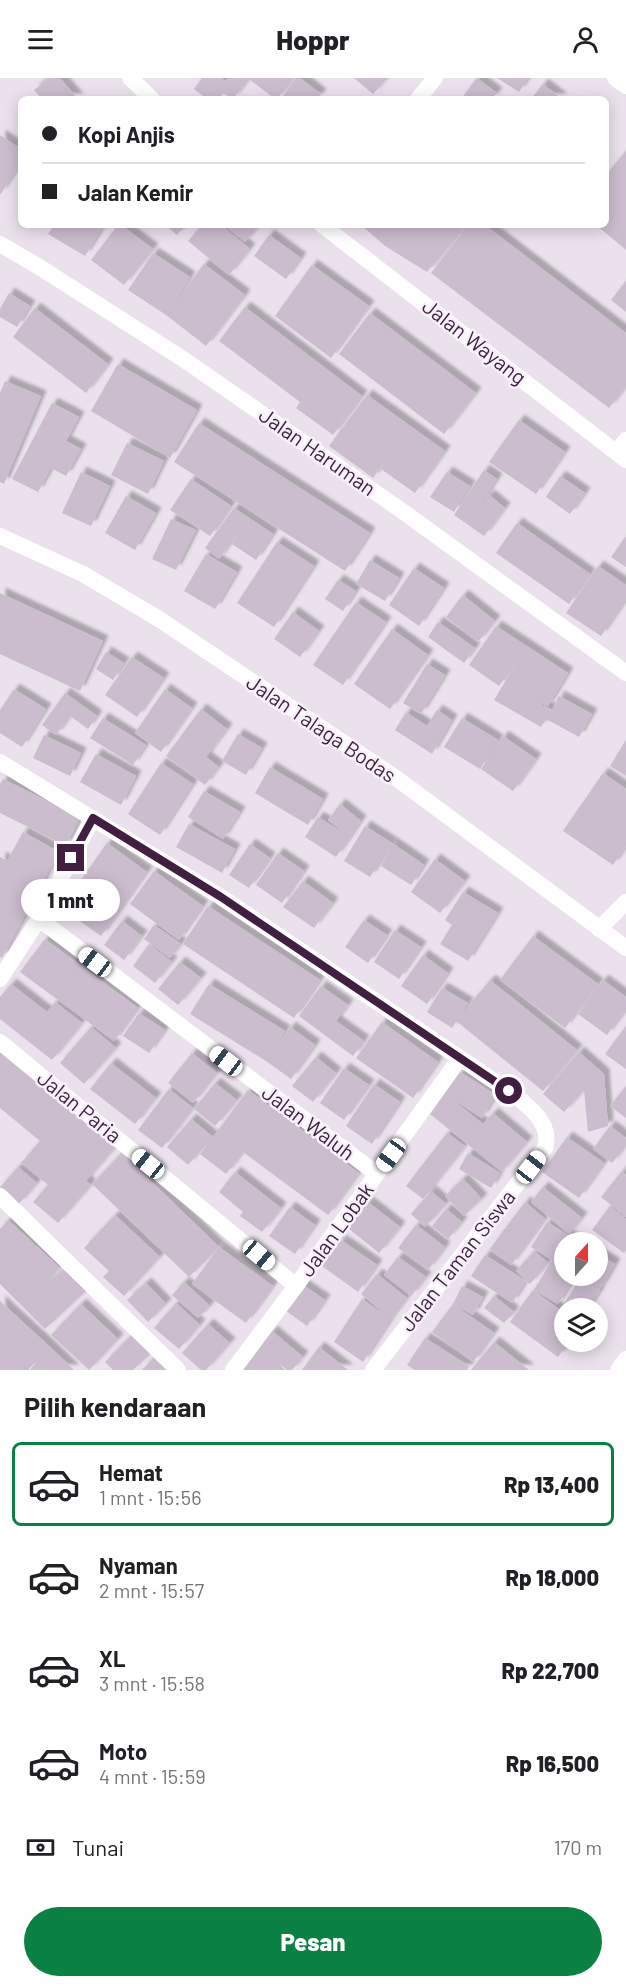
<!DOCTYPE html>
<html lang="id">
<meta charset="utf-8">
<style>
:root{--surface:#fff;--page:#f6f6f6;--text:#202124;--muted:#757577;--line:#e0e0e0;--accent:#0b8043}
body{margin:0;font-family:Barlow,sans-serif;background:var(--page);color:var(--text);height:100vh;display:flex;flex-direction:column;font-size:22px;white-space:nowrap}
*{box-sizing:border-box;margin:0}
p{font-size:20px;color:var(--muted)}
.icon{flex:none;width:33px;height:33px;fill:none;stroke:currentColor;stroke-width:2;stroke-linecap:round;stroke-linejoin:round}
.map{position:relative;height:1292px;overflow:hidden}
.sheet{display:flex;flex-direction:column;background:var(--surface);flex:1}
.sheet>*{flex:none}
.hud{position:absolute;left:18px;top:18px;width:591px;height:132px;border-radius:9px;box-shadow:0 3px 15px #0003;display:grid;align-content:center;height:132px;padding:0 24px;background:var(--surface)}
.needle{width:39px;rotate:21deg}
.fabs{position:absolute;left:554px;top:1154px;display:grid;gap:12px}
.fabs a{display:grid;place-items:center;width:54px;height:54px;border-radius:50%;background:var(--surface);box-shadow:0 3px 15px #0003;font-size:30px}
.end{position:absolute;width:27px;height:27px;margin:-14px;border:8px solid #401f40;background:#fff;box-shadow:0 0 0 3px #fff}
.from{border-radius:50%}
.bubble{position:absolute;height:42px;border-radius:21px;background:var(--surface);box-shadow:0 3px 15px #0003;font-size:20px;font-weight:800;line-height:42px;text-align:center}
.car{position:absolute;width:18px;height:36px;margin:-18px -9px;border-radius:8px;box-shadow:0 0 4px 2px #0007;background:linear-gradient(#fff 24%,#345 0 40%,#fff 0 76%,#345 0 86%,#fff 0)}
.hud b{display:flex;align-items:center;gap:21px;height:57px;font-size:22px}
.hud b+b{border-top:2px solid var(--line)}
.hud i{width:15px;height:15px;background:var(--text)}
ul{padding:0;list-style:none}
li{display:flex;align-items:center;gap:18px;height:84px;margin:0 12px 9px;padding:0 12px;border:3px solid transparent;border-radius:9px}
li div{flex:1}
li b{display:block;font-size:22px}
li em{font-style:normal;font-weight:800}
li.on{border-color:var(--accent)}
li>.icon{width:54px;height:54px;stroke-width:1.5}
h2{padding:0 24px;font-size:27px;line-height:72px}
.pay{display:flex;align-items:center;gap:15px;height:66px;padding:0 24px;font-size:22px}
.pay p{margin-inline-start:auto}
.primary-button{display:flex;gap:12px;margin-top:auto;padding:12px 24px}
.primary-button a{flex:1;height:69px;border-radius:36px;background:var(--accent);color:#fff;font-size:24px;font-weight:800;line-height:69px;text-align:center}
header{display:flex;justify-content:space-between;align-items:center;height:78px;padding:0 24px;background:var(--surface);font-size:27px;font-weight:800}
.map>svg:first-child{display:block}
.building{fill:#cbbcce;filter:url(#shadow)}
.lines{fill:none;stroke-linecap:round;stroke-linejoin:round}
.minor{stroke:#fff;stroke-width:16}
.tertiary{stroke:#fff;stroke-width:16}
.route{stroke:#401f40;stroke-width:8}
.labels{text-anchor:middle;stroke-width:5;stroke-linejoin:round;paint-order:stroke}
.street-label{font-size:21px;fill:#401f40;stroke:#f7f2f9}
</style>
<header><svg class="icon" aria-label="menu" viewBox="0 0 24 24"><path d="M4 6h16M4 12h16M4 18h16"/></svg>Hoppr<svg class="icon" aria-label="person" viewBox="0 0 24 24"><circle cx="12" cy="8" r="4"/><path d="M4 21q1-7 8-7t8 7"/></svg></header>
<div class="map">
<svg width="626" height="1292" viewBox="0 0 626 1292">
<defs>
<filter id="shadow"><feDropShadow dx="5.5" dy="-5.5" stdDeviation="1.5" flood-color="#0004"/></filter>
</defs>
<rect width="100%" height="100%" fill="#ebe1ed"/>
<path class="building" d="M49,0h11l18,21h-36l-8,-9z
M202,0h20l3,3 3,-3h66l-17,21h-2l-26,-20 -16,20 -10,-6 -4,6h-12l-13,-10z
M296,0h4l21,16 -4,5h-36z
M354,0h33l-14,16z
M477,0l20,15 -5,6h-31z
M497,0h31l-9,14z
M543,6l19,15h-31z
M0,57l21,14v14l-21,32z
M626,73v99l-30,-25h10v-50z
M54,147h50l-19,31 -37,-22z
M118,147h3l32,24 -29,36 -33,-25z
M165,147h21l-9,10z
M202,147h19l29,24 -21,26 -41,-34z
M224,147h30l3,3 -12,14z
M361,147h106l-40,47 -42,-26z
M468,147h17l141,108v53l-17,22 -178,-135z
M269,157l32,23 -15,21 -32,-23z
M153,175l37,24 -20,32 34,-45 41,31 -39,51 -40,-31 -38,-25z
M312,187l57,41 -38,52 -56,-42z
M626,203v31l-15,-12z
M9,215l21,13 -13,21 -17,-10v-8z
M245,229l117,89 -29,39 -37,-27 4,-6 -81,-61z
M35,230l73,56 -22,29 -73,-56z
M370,235l106,80 -32,41 -105,-80z
M118,286l79,46 -27,48 -79,-47z
M5,303l36,15 -37,88 -4,-2v-89z
M367,317l78,56 -30,42 -34,-24 5,-9 -13,18 -44,-32z
M52,325l27,14 -13,24 15,8 -15,27 -15,-8 -13,24 -26,-13z
M519,342l46,32 -29,42 -47,-32z
M199,345l171,110 -25,38 -171,-109z
M127,365l37,18 -16,33 -37,-19z
M484,392l13,9 -25,38 17,-22 16,13 -21,28 -30,-21z
M81,394l29,14 -19,40 -29,-13z
M447,394l23,14 -16,26 -24,-15z
M560,398l25,17 -15,21 -24,-17z
M191,401l40,27 -21,30 -40,-26z
M126,418l30,17 -21,37 -30,-17z
M234,430l39,26 -17,26 -24,-16 10,-17 -23,32 -14,-11z
M171,441l25,11 -20,40 -24,-11z
M517,445l73,51 -21,30 -73,-51z
M626,458v31l-15,-10z
M277,464l37,24 -40,61 -37,-24z
M206,476l31,18 -22,37 -31,-18z
M370,482l29,18 -14,23 -29,-17z
M598,488l28,19v14l-25,37 -35,-23z
M414,490l30,20 -25,38 -30,-21z
M338,502l18,11 -13,20 -18,-12z
M0,515l103,48 -23,50 -80,-37z
M463,517l32,26 -17,21 -32,-25z
M356,524l30,20 -43,63 -30,-20z
M293,534l26,19 -19,26 -26,-18z
M438,544l37,26 -11,15 -36,-26z
M496,548l72,47 -20,33 -17,-8 21,12 7,-14 33,18 -13,23 -33,-18 -5,8 -47,-27 26,-43 -21,29 -30,-21z
M392,551l36,26 -38,54 -36,-25z
M106,574l18,11 -11,17 -17,-11z
M132,579l32,21 -27,39 -32,-22z
M427,586l18,11 -24,39 -18,-11z
M14,611l32,20 -24,38 -22,-14v-23z
M165,611l27,19 -31,44 -26,-19z
M65,615l32,23 -9,13 -18,-13 -14,19 -14,-10z
M201,631l26,20 -21,28 13,10 -14,18 -39,-29z
M437,632l15,10 -20,34 -37,-24 11,-18 21,14z
M103,640l43,27 -13,20 -43,-27z
M462,640l36,22 -18,29 -36,-22z
M238,656l24,14 -16,27 -24,-14z
M44,657l37,18 -11,23 -37,-18z
M503,658l33,23 -23,32 -32,-22z
M626,662v36l-16,-10z
M96,676l40,22 -15,29 -41,-23z
M161,685l32,21 -33,51 -32,-21z
M270,689l53,32 -15,26 -53,-32z
M603,695l23,16v57l-13,19 -50,-34z
M3,701l77,38 -14,29 -66,-33v-29z
M204,713l36,21 -17,27 -35,-22z
M340,726l21,17 -25,36 -31,-20 13,-20 29,18 -19,-15z
M189,746l46,25 -13,24 -46,-26z
M365,748l27,17 -22,34 -26,-16z
M23,754l36,20 -57,106 -2,-1v-100l7,4z
M107,765l40,29 -46,64 -40,-28z
M392,765l32,22 -13,20 -30,-19z
M250,766l20,14 -21,30 -20,-13z
M278,775l26,18 -22,32 -26,-18z
M435,781l30,22 -25,32 -29,-21z
M154,793l49,35 -24,34 -49,-36z
M303,803l30,22 -19,25 -31,-21z
M463,814l35,21 -30,48 -28,-17 12,-19 -7,-5z
M208,828l112,74 -26,38 -111,-74z
M364,842l23,15 -19,28 -23,-16z
M122,843l20,15 -18,24 -20,-15z
M154,847l27,19 -11,14 -26,-19z
M395,852l26,17 -22,32 -25,-17z
M533,858l65,48 -33,44 -65,-48z
M45,861l93,69 -24,33 -94,-69z
M149,866l23,18 -17,21 -22,-17z
M423,877l25,18 -21,31 -26,-18z
M180,884l21,16 -23,27 -20,-16z
M490,902l87,70 -34,41 -87,-70z
M603,902l23,17v12l-19,26 -29,-21z
M11,906l36,28 8,-10 27,21 -30,37 -52,-41v-22z
M209,906l76,47 -14,24 19,-28 25,18 -24,34 -25,-18 -76,-47z
M321,908l27,19 -12,16 28,20 -11,15 -54,-40z
M442,910l26,15 -16,25 -25,-16z
M139,935l26,17 -16,23 -26,-17z
M382,944l56,40 -25,36 -57,-40z
M626,948v43l-21,-15z
M91,949l25,21 -32,36 -24,-21z
M0,968l117,99 -31,36 5,4 -33,38 -25,-21 15,-17 -27,-22 19,-22 -40,-33z
M579,974l25,22 4,52 -20,6 -4,-42 -20,22 -21,-18z
M192,975l25,20 -24,30 -25,-20z
M316,979l20,16 -23,29 -21,-16z
M111,985l45,35 -21,26 -45,-35z
M344,990l25,17 -25,35 -24,-17z
M460,994l36,23 -14,23 -33,-21 34,27 -5,6 15,-17 34,29 -25,30 -72,-58z
M215,1005l22,17 -22,26 -21,-17z
M374,1006l26,18 -28,42 -26,-18z
M626,1008v32l-16,-12z
M169,1011l24,19 -31,40 -24,-18z
M248,1012l111,83 -31,42 -85,-63 -17,22 -26,-20 11,-15 -23,26 -21,-18 24,-28 22,18z
M610,1048l16,12v7l-14,18 -19,-14z
M447,1055l18,13 -42,53 -17,-13z
M567,1059l37,26 -25,35 -37,-26z
M122,1075l97,94 -30,30 -97,-93z
M468,1075l32,20 -9,15 -32,-19z
M18,1089l19,16 -18,21 -19,-17z
M622,1093l4,4v42l-25,-20z
M235,1094l46,36 -19,24 -22,-16 3,-4 -24,-20z
M463,1101l19,20 -18,17 -19,-20z
M543,1109l39,31 -13,16 -38,-32z
M431,1113l15,13 -21,23 -14,-13z
M368,1124l32,25 -21,26 -31,-25z
M525,1124l20,17 -34,46 -21,-16 15,-21 15,10 -14,-11z
M610,1128l16,13v31l-2,3 -32,-23z
M290,1129l25,18 -20,29 -26,-18z
M446,1131l16,13 -14,17 -16,-13z
M115,1137l45,42 -36,39 -21,-19 6,-6 -25,-23z
M8,1142l52,48 -32,34 37,-34 21,23 -41,38 -45,-45v-55z
M547,1144l32,20h-15v33h12l-18,29 -24,-14 18,-30 -21,-13z
M416,1147l29,22 -17,23 -30,-22z
M341,1162l36,25 -19,27 -36,-26z
M219,1169l54,39 -27,37 -54,-39z
M534,1173l14,12 -18,21 -14,-13z
M597,1175l18,11 -15,25 -22,-14h19z
M485,1177l41,26 -14,22 -41,-27z
M398,1179l28,20 -15,19 -27,-21z
M377,1196l30,24 -16,21 -30,-25z
M580,1200l20,12 -11,18h-25v2l-3,-1z
M184,1204l26,24 -12,12 -26,-23z
M146,1205l20,21 -18,18 -21,-22z
M300,1205l25,17 -18,26 -25,-18z
M462,1208l21,11 -10,18 -20,-11z
M533,1212l31,23v28h6l-12,16 -48,-35z
M494,1218l20,16 -10,11 -20,-15z
M362,1221l29,20 -28,43 -29,-20z
M0,1223l50,46 24,23h-44l14,-17 -16,17h-28z
M176,1225l24,22 -21,24 -25,-21z
M81,1226l37,35 -29,31 -38,-35z
M453,1226l41,29 -21,29 -41,-30z
M208,1246l22,19 -24,27h-5l-19,-17z
M272,1253l31,26 -11,13h-5l-11,-9 9,9h-46z
M132,1257l18,19 -17,16h-20l-8,-8z
M425,1260l44,28 -2,4h-52l-8,-5z
M494,1264l35,28h-58z
M319,1269l29,23h-46z
M154,1279l15,13h-27z"/>
<g class="lines">
<path class="minor" d="M130,0l22,21
M615,0l11,8
M418,21l17,-21
M322,147l304,235
M0,166l41,24 142,91 215,149 228,165
M616,374l10,-12
M0,684l221,135 288,194c18,14 44,32 36,57l-172,222
M39,841l338,255
M0,901l39,-60 54,-101
M0,964l296,244
M0,1118l178,174
M233,1292l63,-84 164,-228"/>
<path class="tertiary" d="M0,458l83,38 76,45 237,159 230,170
M599,851l27,-27
M618,1292l8,-11"/>
</g>
<g class="lines">
<path class="route" d="M71,780l22,-40 128,79 288,194"/>
</g>
<g class="labels">
<g class="street-label">
<text transform="translate(474 264) rotate(38)" y="7">Jalan Wayang</text>
<text transform="translate(317 374) rotate(35)" y="7">Jalan Haruman</text>
<text transform="translate(321 651) rotate(34)" y="7">Jalan Talaga Bodas</text>
<text transform="translate(79 1029) rotate(39)" y="7">Jalan Paria</text>
<text transform="translate(308 1045) rotate(37)" y="7">Jalan Waluh</text>
<text transform="translate(337 1152) rotate(-54)" y="7">Jalan Lobak</text>
<text transform="translate(458 1183) rotate(-52)" y="7">Jalan Taman Siswa</text>
</g>
</g>
</svg>
<div class="fabs">
<a><svg class="needle" viewBox="-14 -14 28 28"><path d="M0-13l5 13h-10z" fill="#e53935"/><path d="M0 13l5-13h-10z" fill="#757577"/></svg></a>
<a><svg class="icon" aria-label="layers" viewBox="0 0 24 24"><path d="M12 4l9 5-9 5-9-5zM3 14l9 5 9-5"/></svg></a>
</div>
<i class="end from" style="left:509px;top:1013px"></i>
<i class="end" style="left:71px;top:780px"></i>
<div class="bubble" style="left:21px;top:801px;width:99px">1 mnt</div>
<i class="car" style="left:95px;top:884px;rotate:307deg"></i>
<i class="car" style="left:226px;top:983px;rotate:307deg"></i>
<i class="car" style="left:391px;top:1077px;rotate:216deg"></i>
<i class="car" style="left:148px;top:1086px;rotate:309deg"></i>
<i class="car" style="left:531px;top:1089px;rotate:38deg"></i>
<i class="car" style="left:259px;top:1177px;rotate:130deg"></i>
<div class="hud">
<b><i class="from"></i>Kopi Anjis</b>
<b><i></i>Jalan Kemir</b>
</div>
</div>
<section class="sheet">
<h2>Pilih kendaraan</h2>
<ul>
<li class="on"><svg class="icon" aria-label="car" viewBox="0 0 24 24"><path d="M5 17H2v-5l4-1 3-4h7l3 4 3 1v5h-3M9 17h6M6 11h13"/><circle cx="7" cy="17" r="2"/><circle cx="17" cy="17" r="2"/></svg><div><b>Hemat</b><p>1 mnt · 15:56</p></div><em>Rp 13,400</em></li>
<li><svg class="icon" aria-label="car" viewBox="0 0 24 24"><path d="M5 17H2v-5l4-1 3-4h7l3 4 3 1v5h-3M9 17h6M6 11h13"/><circle cx="7" cy="17" r="2"/><circle cx="17" cy="17" r="2"/></svg><div><b>Nyaman</b><p>2 mnt · 15:57</p></div><em>Rp 18,000</em></li>
<li><svg class="icon" aria-label="car" viewBox="0 0 24 24"><path d="M5 17H2v-5l4-1 3-4h7l3 4 3 1v5h-3M9 17h6M6 11h13"/><circle cx="7" cy="17" r="2"/><circle cx="17" cy="17" r="2"/></svg><div><b>XL</b><p>3 mnt · 15:58</p></div><em>Rp 22,700</em></li>
<li><svg class="icon" aria-label="car" viewBox="0 0 24 24"><path d="M5 17H2v-5l4-1 3-4h7l3 4 3 1v5h-3M9 17h6M6 11h13"/><circle cx="7" cy="17" r="2"/><circle cx="17" cy="17" r="2"/></svg><div><b>Moto</b><p>4 mnt · 15:59</p></div><em>Rp 16,500</em></li>
</ul>
<div class="pay"><svg class="icon" aria-label="cash" viewBox="0 0 24 24"><path d="M3 7h18v10H3z"/><circle cx="12" cy="12" r="2"/></svg>Tunai<p>170 m</p></div>
<div class="primary-button"><a>Pesan</a></div>
</section>
